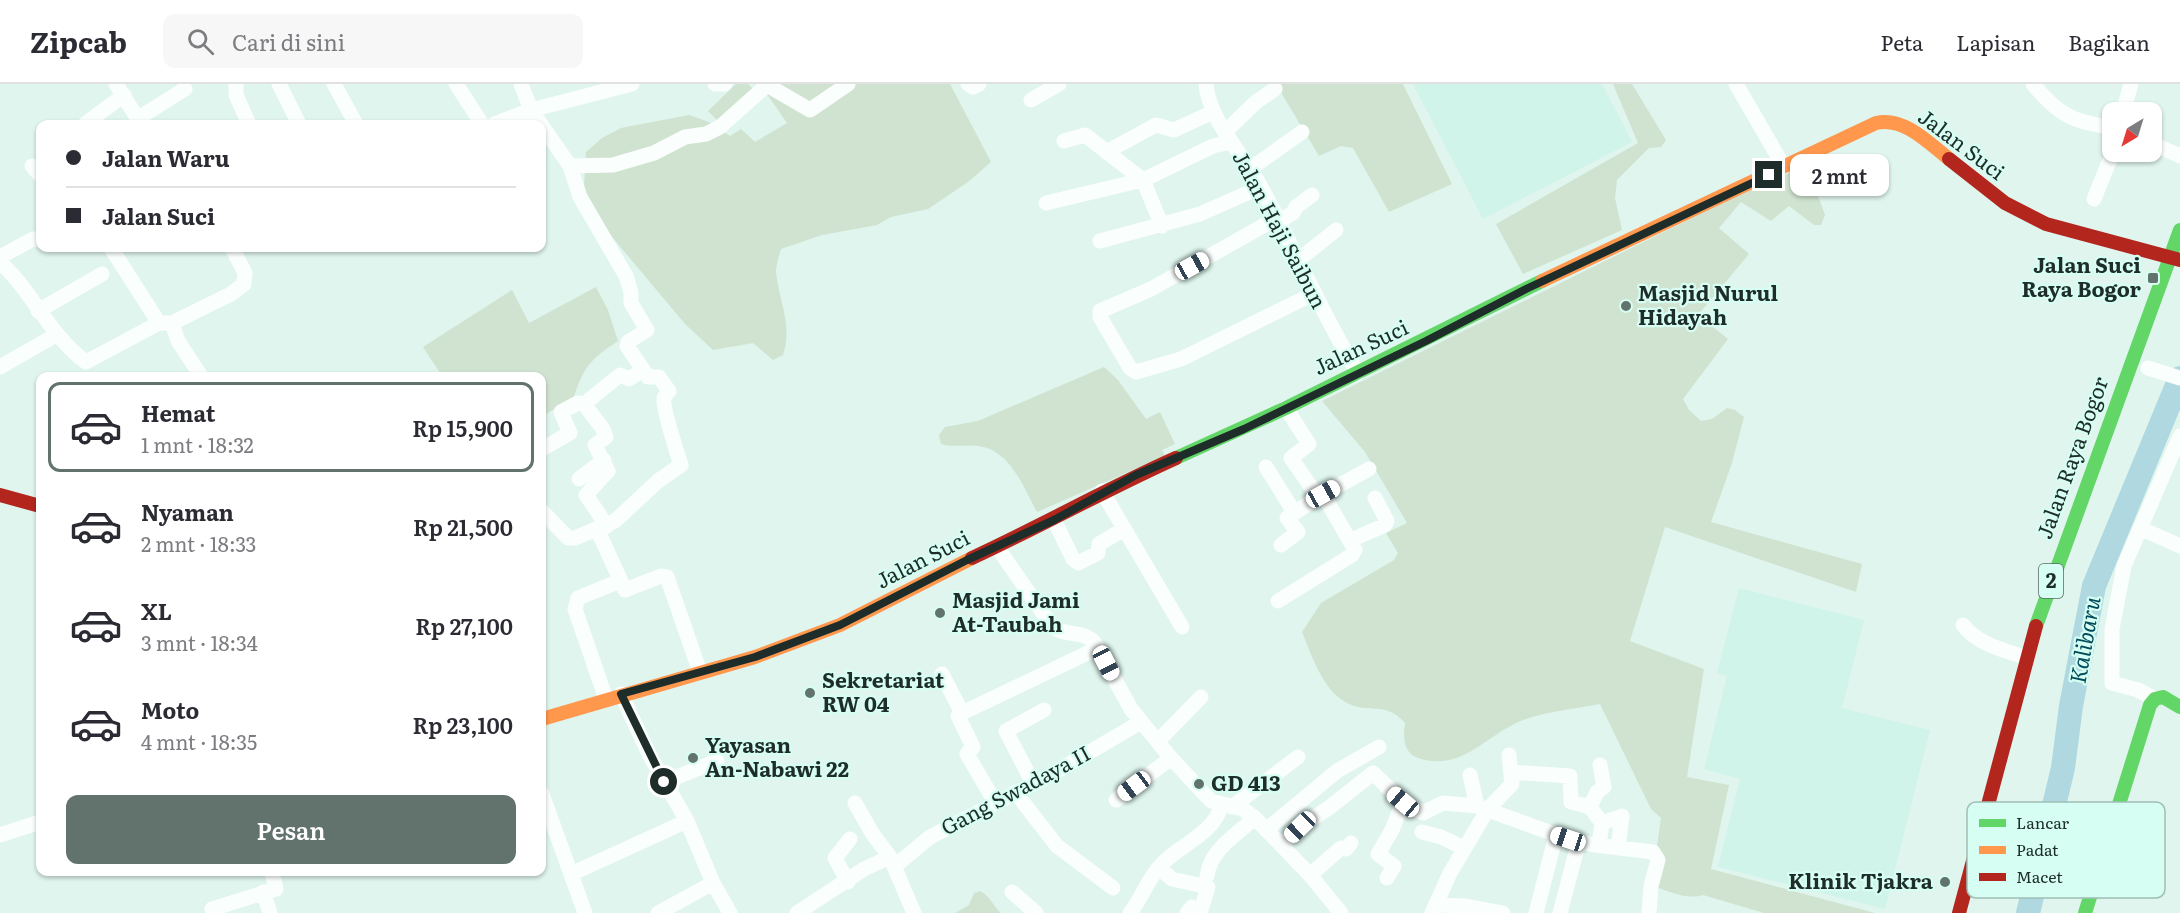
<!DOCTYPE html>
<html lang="id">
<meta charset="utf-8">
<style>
:root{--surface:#fff;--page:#f7f7f7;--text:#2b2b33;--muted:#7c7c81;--line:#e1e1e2;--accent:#62736e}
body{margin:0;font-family:Literata,serif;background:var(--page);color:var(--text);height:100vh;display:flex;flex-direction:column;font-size:22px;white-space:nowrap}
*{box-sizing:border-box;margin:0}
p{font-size:20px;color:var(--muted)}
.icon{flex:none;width:33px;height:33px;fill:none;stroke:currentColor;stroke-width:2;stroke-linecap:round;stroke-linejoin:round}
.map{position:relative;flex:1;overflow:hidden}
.panel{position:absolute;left:36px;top:288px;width:510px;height:504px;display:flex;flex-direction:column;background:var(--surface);border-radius:12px;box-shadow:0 2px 4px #0004}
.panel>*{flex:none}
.top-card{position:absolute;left:36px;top:36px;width:510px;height:132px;border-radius:12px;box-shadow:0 2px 4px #0004;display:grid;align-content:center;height:132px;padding:0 30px;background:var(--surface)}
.needle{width:39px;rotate:218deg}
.tools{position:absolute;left:2102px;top:18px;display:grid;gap:12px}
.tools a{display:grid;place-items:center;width:60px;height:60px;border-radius:12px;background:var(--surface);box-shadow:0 2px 4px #0004;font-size:30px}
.end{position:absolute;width:27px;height:27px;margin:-14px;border:8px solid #1e2d29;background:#fff;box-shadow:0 0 0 3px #fff}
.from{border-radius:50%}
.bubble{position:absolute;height:42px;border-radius:12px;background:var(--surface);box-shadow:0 2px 4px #0004;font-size:20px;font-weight:600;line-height:42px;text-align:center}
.car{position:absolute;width:18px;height:36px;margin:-18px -9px;border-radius:8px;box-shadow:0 0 4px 2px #0007;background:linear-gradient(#fff 24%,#345 0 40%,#fff 0 76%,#345 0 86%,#fff 0)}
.top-card b{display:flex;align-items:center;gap:21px;height:57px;font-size:22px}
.top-card b+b{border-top:2px solid var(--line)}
.top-card i{width:15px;height:15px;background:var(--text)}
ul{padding:10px 0 0;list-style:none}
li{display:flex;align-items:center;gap:18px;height:90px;margin:0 12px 9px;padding:0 18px;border:3px solid transparent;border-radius:12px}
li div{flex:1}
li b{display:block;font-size:22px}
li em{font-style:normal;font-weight:600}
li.current{border-color:var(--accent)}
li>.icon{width:54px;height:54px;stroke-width:1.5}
.cta{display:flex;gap:12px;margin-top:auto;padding:12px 30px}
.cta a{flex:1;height:69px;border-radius:12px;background:var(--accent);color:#fff;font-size:24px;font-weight:600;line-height:69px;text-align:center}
header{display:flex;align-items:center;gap:36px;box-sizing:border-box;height:84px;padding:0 30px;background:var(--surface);border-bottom:2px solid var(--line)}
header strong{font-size:28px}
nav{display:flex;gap:33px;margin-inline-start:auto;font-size:21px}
.search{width:420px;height:54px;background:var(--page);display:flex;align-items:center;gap:15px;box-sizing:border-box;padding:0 21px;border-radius:12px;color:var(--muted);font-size:22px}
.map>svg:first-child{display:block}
.built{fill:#d0f4e9}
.green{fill:#d0e3d0}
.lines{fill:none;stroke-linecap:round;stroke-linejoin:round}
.river{stroke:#afd8e1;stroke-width:24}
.street{stroke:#fafefc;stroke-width:15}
.fast{stroke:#63d668;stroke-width:14}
.slow{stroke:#ff974d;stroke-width:14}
.jam{stroke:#b3261e;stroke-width:14}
.route{stroke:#1e2d29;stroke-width:8}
.poi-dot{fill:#62736e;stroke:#d6fef2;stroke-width:2}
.labels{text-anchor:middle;stroke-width:4.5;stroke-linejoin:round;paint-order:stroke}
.shield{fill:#d6fef2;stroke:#556c65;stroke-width:1.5}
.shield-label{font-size:20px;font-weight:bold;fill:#1e2d29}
.street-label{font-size:21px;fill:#1e2d29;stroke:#d6fef2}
.poi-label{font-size:21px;font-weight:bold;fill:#1e2d29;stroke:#d6fef2;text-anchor:start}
.water-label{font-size:22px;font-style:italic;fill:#004b5c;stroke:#d6fef2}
.key{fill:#d6fef2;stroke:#9fbfb6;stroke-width:1.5}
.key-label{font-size:16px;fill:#1e2d29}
</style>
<header>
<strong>Zipcab</strong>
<div class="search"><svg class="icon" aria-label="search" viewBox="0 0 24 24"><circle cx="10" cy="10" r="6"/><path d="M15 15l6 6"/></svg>Cari di sini</div>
<nav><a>Peta</a><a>Lapisan</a><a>Bagikan</a></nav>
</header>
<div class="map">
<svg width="2180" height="829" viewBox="0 0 2180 829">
<rect width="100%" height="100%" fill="#dff5ee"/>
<path class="built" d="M1413,0h189l30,58 -149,77z
M1739,504l125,32 -22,88 88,22 -45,179 -167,-42 22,-88 -36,-10 23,-93 -10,-3z"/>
<path class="green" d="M736,0h12l8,8 -34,33 -14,-14z
M760,0h190l41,78 -23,20 -40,27 -37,8 -14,8 -55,10 -41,14c-2,7 -5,16 -5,23 3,30 17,53 7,83l-10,5 -20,-17 -40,7 -28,-26 -93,-111 -8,-26 2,-35 16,-14 19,-10 68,-13 20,7 21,14 11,-7 14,13 32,-19z
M1276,0h127l49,100 -63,28 -36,-64 -12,-2 -22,10z
M1613,0h19l34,56 -5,7 -12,1 -32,32 -2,18 7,32 -99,44 -27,-50 142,-81z
M1799,81l11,9 15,41 -4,10h-7l-25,-19 -18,15 -30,-19 -22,26 30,26 -51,61 30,24 -45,60 6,11 12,11 11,-2 15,-11 8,2 9,7 -12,46 -21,59 151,42 -6,28 -191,-65 -35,114 74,28 -17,108 42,8 -18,84 164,44h-111l-61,-18c-16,5 -32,-3 -47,-8l-3,-12 8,-57 -10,-9 -51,-105c-25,5 -53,7 -77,16 -35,13 -61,53 -105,38 -15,-5 -15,-22 -13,-35 -18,-20 -29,-11 -51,-17 -30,-10 -41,-48 -52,-74l19,-29 73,-43 4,-7 -12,-20 21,-10 -42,-71 -43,-51z
M596,203l12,23 10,31c-29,19 -34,26 -45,58l-31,17v-40h-100l-19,-29 89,-57 17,33z
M1104,283l14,13 28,39 14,-7 15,32 -13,6 3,6 -128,56c-14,-25 -26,-61 -58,-66 -13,-2 -25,2 -38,-2l-2,-9 6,-8 33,-6z
M980,807c10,5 13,15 21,22h-46l14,-8 5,-12z"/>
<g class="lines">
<path class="river" d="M2028,829l35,-145 8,-62 23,-120 86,-208"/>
<path class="street" d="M116,0l25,40
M236,0v11l13,29
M279,0l20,40
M334,0l22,40
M456,0l26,40
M715,0h10
M968,0l5,3 6,-3
M1206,0c3,37 38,71 55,103 34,62 60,126 97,186
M1736,0l48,83
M2033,0c24,30 41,39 79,43
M1031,16l28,-16
M2123,28l8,-28
M137,35l48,-30
M85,40l39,-29
M494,40l37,-14 -10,-26
M1226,47l30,-29 19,-13
M1064,57l21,-6 58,45 19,46
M2151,59l29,13
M1106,68l50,-27 18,5 39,-18
M32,82l8,9
M570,82l43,-1 41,-12 31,-16 21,-3 14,-7 47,-42 43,25 38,-26
M1250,85l52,-37
M2094,115l19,-47
M1046,119l97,-23 70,-34 18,-4
M1277,134l-126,71 -51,22v6l30,51 6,4 45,-13 132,-65
M1279,137l14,-8 3,-6 16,-12
M1100,157l100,-27 61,-27
M111,164l48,75
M0,173l33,-18 7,1
M1297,177l39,-31
M0,178c33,30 49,73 86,100l73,-39h13
M38,227l64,-37
M172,239l59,-29 13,-10 1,-11 -13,-25
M172,239l6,18 23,35
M0,283l56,-32
M2148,284l32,10
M584,320l19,25 3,8 -11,8 13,26 -22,24 21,31
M1286,324l23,36 -18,14 27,39
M542,365l28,-16 -9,-21 17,-9 6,1 36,-29 9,4 14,-9
M1266,383l28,45
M579,395l25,-19
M1102,407l80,136
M542,427l26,27h7l40,-17 43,-40 23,-16c-3,-9 -19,-59 -17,-66 0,-3 3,-5 5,-8l-10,-14h-11l-21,-31 1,-4 19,-12 -16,-27v-11l-5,-16 -46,-79 -10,-31 -39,-56 101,-26
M1054,436l19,39 5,4 20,-10 1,-9 25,-15
M2140,444l40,18
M597,445l28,61 36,-14 6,1 33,95
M1351,456l34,-15 2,-4 -12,-23
M1281,461l17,-13 -11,-14 31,-21 51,-28
M997,463l55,79c13,11 30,4 42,16l37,67 40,49 40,43 32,8 12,9 55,57 31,38
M1278,517l74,-46 3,-5 -32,-56
M1963,541c15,20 41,25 64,33
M942,590l20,39 -4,3 15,31 -6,7 28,48
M621,610l29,62 37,65 26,62 17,30
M606,615l-31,-90 3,-11 42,-17
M2155,615l-17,-9 -26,-7v-54l12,-63 56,-130
M962,629l136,-65
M1158,657l43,-44
M1511,688l59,4 1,26 19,5 12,16 -3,22
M1470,691l7,31
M664,698l53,-21
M1033,699l-27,-52 38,-21
M1015,708l42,54 56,42
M542,710l43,119
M1116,716l55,-42
M855,719l17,30 18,24 24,56
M1232,723l66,-50
M1590,723l7,-15 7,-5 -4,-22
M1602,739l20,-7 -4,32
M1266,746l71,-59 42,-24
M1422,748l19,5 23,11
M0,751l40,-13
M1281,761l19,-18 30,-20 43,-34 30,29 20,11 20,-10 34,3 91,33 27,6 58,7 5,8 -7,26 -2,27
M895,782l35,-29 117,-60 94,-55
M1159,784l13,11 36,8 -8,26 -8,-6 -5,6
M571,790l116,-53
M1310,791l31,-27 5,1 5,-6
M1207,792c3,-26 30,-42 48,-58
M1387,794l7,-12 -16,-12 14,-24 11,-28
M848,798l-13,-24 15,-19
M263,808l7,21
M1012,808l24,21
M1437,821l29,1 37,7
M212,825l64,-20 -4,-17
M658,829l55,-30
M797,829l67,-44 26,-12
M1130,829c12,-15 18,-35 31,-48 18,-20 53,-31 60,-59
M1432,829l18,-40 38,-64 24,-25 -3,-29
M1536,829l20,-78
M1560,829l19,-72"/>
<path class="fast" d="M1176,374l110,-50 256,-127
M2036,542l144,-396
M2085,829l65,-208 5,-6 8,-2 17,10"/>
<path class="slow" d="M1542,197l334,-158c27,-7 53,20 73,36
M542,635l213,-62 85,-32 132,-67"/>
<path class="jam" d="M1949,75l56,44 41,21 134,36
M0,411l40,11
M972,474c69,-32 135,-69 204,-100
M1959,829l77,-287"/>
</g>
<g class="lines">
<path class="route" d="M664,698l-43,-88 134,-37 85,-32 127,-65 87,-40 82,-45 108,-46 182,-88 100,-52 243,-114"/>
</g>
<g class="poi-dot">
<rect x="2147" y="188" width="12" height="12" rx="3"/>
<circle cx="1626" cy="222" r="6"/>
<circle cx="940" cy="529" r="6"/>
<circle cx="810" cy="609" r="6"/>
<circle cx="693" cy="674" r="6"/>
<circle cx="1199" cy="700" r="6"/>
<circle cx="1945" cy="798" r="6"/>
</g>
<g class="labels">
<rect class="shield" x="2039" y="480" width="24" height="34" rx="4.5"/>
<g class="shield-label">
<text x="2051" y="504">2</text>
</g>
<g class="street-label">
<text transform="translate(1961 61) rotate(37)" y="7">Jalan Suci</text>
<text transform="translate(1279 146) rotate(62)" y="7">Jalan Haji Saibun</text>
<text transform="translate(1361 264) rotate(-25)" y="7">Jalan Suci</text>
<text transform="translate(2073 374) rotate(-70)" y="7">Jalan Raya Bogor</text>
<text transform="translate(923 476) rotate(-27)" y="7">Jalan Suci</text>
<text transform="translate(1016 707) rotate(-28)" y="7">Gang Swadaya II</text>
</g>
<g class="poi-label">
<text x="2141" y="189" text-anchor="end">Jalan Suci<tspan x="2141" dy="24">Raya Bogor</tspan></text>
<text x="1638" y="217">Masjid Nurul<tspan x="1638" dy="24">Hidayah</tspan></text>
<text x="952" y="524">Masjid Jami<tspan x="952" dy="24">At-Taubah</tspan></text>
<text x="822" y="604">Sekretariat<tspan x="822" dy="24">RW 04</tspan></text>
<text x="705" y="669">Yayasan<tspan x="705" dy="24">An-Nabawi 22</tspan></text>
<text x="1211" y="707">GD 413</text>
<text x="1933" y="805" text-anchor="end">Klinik Tjakra</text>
</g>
<g class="water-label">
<text transform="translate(2085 556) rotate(-80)" y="8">Kalibaru</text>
</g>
</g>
<rect x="1967" y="718" width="198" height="96" rx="9" class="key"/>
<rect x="1979" y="735" width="27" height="8" fill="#63d668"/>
<rect x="1979" y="762" width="27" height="8" fill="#ff974d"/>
<rect x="1979" y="789" width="27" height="8" fill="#b3261e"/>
<g class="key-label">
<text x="2016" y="745">Lancar</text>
<text x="2016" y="772">Padat</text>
<text x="2016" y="799">Macet</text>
</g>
</svg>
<div class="tools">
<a><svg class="needle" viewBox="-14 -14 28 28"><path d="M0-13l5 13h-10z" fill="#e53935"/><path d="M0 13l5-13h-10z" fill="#7c7c81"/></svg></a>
</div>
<i class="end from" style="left:664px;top:698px"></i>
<i class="end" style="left:1769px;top:91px"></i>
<div class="bubble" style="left:1790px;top:70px;width:99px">2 mnt</div>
<i class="car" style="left:1192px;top:182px;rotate:61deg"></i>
<i class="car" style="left:1323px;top:410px;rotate:61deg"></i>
<i class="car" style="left:1106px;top:579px;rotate:153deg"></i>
<i class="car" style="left:1134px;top:702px;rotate:233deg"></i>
<i class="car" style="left:1403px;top:718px;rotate:310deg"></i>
<i class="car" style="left:1300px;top:743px;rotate:226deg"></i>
<i class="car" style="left:1568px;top:755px;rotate:288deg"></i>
<div class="top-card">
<b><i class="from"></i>Jalan Waru</b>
<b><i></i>Jalan Suci</b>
</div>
<section class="panel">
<ul>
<li class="current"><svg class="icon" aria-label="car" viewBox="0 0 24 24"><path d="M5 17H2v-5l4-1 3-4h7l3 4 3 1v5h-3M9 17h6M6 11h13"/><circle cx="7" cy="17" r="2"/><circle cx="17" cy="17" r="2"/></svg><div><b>Hemat</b><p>1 mnt · 18:32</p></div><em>Rp 15,900</em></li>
<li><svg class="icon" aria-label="car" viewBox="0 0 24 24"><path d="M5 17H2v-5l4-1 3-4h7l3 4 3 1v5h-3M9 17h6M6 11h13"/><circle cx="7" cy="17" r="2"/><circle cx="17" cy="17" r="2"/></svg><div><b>Nyaman</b><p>2 mnt · 18:33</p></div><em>Rp 21,500</em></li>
<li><svg class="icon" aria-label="car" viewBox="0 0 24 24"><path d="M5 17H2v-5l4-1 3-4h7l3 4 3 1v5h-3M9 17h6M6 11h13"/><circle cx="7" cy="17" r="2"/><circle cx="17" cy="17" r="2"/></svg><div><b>XL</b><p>3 mnt · 18:34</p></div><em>Rp 27,100</em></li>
<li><svg class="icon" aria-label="car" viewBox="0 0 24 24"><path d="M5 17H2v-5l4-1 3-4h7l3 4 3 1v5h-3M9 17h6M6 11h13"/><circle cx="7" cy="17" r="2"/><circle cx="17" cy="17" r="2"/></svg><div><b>Moto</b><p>4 mnt · 18:35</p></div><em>Rp 23,100</em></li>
</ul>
<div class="cta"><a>Pesan</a></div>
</section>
</div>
